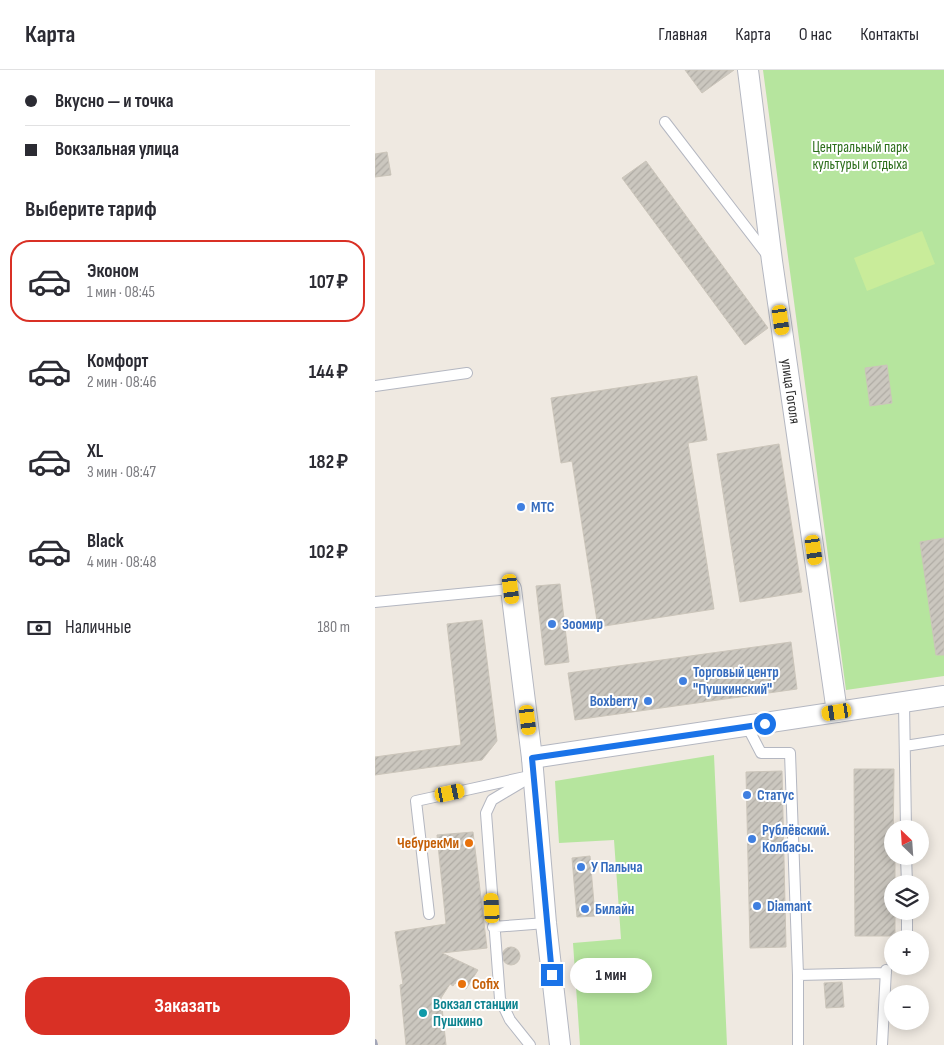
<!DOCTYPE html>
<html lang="ru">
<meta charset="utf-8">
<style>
:root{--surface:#fff;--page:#f7f7f7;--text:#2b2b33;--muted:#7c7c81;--line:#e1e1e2;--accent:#d93025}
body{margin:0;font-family:"Sofia Sans Condensed",sans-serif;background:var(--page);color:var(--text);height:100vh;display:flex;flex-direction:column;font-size:19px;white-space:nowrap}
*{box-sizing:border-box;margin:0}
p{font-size:16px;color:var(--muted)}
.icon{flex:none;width:28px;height:28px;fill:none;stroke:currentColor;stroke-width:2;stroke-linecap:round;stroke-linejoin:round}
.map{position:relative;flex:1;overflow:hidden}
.panel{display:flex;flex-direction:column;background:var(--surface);width:375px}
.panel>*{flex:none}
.hud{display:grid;align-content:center;height:110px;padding:0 25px;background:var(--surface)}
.needle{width:32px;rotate:335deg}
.buttons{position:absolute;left:509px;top:750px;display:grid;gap:10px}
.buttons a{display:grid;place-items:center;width:45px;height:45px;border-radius:50%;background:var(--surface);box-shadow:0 2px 12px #0003;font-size:25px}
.end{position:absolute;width:22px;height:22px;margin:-11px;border:6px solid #1a73e8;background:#fff;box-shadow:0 0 0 2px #fff}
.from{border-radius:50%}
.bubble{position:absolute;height:35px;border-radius:18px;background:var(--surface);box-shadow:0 2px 12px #0003;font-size:16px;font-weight:700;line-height:35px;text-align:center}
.car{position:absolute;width:15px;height:30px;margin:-15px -8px;border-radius:6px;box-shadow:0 0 4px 1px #0007;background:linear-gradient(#f5c518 24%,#345 0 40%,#f5c518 0 76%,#345 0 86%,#f5c518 0)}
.hud b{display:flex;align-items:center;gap:18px;height:48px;font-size:19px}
.hud b+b{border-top:1px solid var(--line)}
.hud i{width:12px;height:12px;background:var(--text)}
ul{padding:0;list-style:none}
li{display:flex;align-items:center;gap:15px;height:82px;margin:0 10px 8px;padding:0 15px;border:2px solid transparent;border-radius:20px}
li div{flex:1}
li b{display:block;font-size:19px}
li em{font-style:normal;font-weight:700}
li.on{border-color:var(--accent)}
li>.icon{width:45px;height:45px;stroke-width:1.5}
h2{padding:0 25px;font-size:22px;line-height:60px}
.pay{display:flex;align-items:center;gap:12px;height:55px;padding:0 25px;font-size:19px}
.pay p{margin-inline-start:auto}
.primary-button{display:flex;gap:10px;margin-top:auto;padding:10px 25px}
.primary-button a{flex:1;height:58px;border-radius:20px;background:var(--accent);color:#fff;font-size:20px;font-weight:700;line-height:58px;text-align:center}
header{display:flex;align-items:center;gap:30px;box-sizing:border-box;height:70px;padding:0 25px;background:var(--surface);border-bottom:1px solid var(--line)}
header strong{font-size:24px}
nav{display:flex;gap:28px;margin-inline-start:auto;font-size:18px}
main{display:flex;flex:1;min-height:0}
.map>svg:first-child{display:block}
.park{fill:#b6e59e}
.pitch{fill:#c9ec9a}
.building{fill:url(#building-hatch);stroke:#cbc5ba}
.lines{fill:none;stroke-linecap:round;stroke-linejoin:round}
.service-casing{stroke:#b4b7c1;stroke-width:12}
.minor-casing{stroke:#b4b7c1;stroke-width:22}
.service{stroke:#fff;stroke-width:10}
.minor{stroke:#fff;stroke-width:20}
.rail{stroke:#a3a6b8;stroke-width:4}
.route{stroke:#1a73e8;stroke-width:6}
.shop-dot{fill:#3f7fe0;stroke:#fff;stroke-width:2}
.food-dot{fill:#e8710a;stroke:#fff;stroke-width:2}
.culture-dot{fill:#0f9aa8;stroke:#fff;stroke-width:2}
.labels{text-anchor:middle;stroke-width:4;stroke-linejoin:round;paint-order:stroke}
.park-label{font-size:15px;fill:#2c6e1b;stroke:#fff}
.street-label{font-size:15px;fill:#2e2e2e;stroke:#fff}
.shop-label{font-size:15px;font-weight:bold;fill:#366cbe;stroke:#fff;text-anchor:start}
.food-label{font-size:15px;font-weight:bold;fill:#c56008;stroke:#fff;text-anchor:end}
.culture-label{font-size:15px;font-weight:bold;fill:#0d838f;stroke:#fff;text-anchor:start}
</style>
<header>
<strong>Карта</strong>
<nav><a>Главная</a><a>Карта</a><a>О нас</a><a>Контакты</a></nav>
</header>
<main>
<section class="panel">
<div class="hud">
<b><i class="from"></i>Вкусно — и точка</b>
<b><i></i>Вокзальная улица</b>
</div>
<h2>Выберите тариф</h2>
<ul>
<li class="on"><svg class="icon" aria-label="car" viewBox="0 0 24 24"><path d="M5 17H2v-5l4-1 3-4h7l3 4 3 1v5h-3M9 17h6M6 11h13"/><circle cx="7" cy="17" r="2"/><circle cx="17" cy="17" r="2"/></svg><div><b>Эконом</b><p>1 мин · 08:45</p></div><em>107 ₽</em></li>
<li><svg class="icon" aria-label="car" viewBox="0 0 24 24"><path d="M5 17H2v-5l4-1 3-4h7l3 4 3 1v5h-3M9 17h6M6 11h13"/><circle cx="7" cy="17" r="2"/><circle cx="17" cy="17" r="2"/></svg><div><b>Комфорт</b><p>2 мин · 08:46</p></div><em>144 ₽</em></li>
<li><svg class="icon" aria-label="car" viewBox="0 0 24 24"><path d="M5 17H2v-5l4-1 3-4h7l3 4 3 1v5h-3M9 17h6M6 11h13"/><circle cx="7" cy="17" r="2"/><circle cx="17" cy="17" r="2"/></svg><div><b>XL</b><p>3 мин · 08:47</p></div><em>182 ₽</em></li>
<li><svg class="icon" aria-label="car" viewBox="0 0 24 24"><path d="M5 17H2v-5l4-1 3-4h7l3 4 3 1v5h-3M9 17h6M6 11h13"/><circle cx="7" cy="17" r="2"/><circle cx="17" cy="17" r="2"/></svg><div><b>Black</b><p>4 мин · 08:48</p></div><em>102 ₽</em></li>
</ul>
<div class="pay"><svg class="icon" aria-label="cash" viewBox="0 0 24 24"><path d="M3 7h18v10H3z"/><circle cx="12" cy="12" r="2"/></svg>Наличные<p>180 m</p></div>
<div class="primary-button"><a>Заказать</a></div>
</section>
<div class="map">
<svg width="569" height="975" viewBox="0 0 569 975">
<defs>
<pattern id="building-hatch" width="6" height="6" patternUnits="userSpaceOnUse" patternTransform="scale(1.25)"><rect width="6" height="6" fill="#cbc7bf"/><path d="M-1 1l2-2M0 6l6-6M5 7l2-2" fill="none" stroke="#afaba4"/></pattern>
</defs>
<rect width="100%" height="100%" fill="#efe9e1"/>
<path class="park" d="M388,0h181v606l-98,14z
M339,685l13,290h-147l-7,-102 48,-4 -7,-99 -55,3 -4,-62z"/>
<path class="pitch" d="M547,161l13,33 -68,27 -13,-33z"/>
<path class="building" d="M310,0h49l-32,23z
M12,82l4,23 -16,2v-23z
M271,91l122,167 -23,17 -123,-167z
M512,295l5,38 -22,3 -5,-38z
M322,306l10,64 -19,3 26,166 -116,18 -26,-166 -11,2 -10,-65z
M404,374l23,148 -62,10 -23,-148z
M569,468v117h-8l-16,-113z
M185,514l9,78 -24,3 -9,-79z
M107,550l15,121 -15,19 -107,15v-18l86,-12 -14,-121z
M416,572l6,47 -222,31 -7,-47z
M479,699h40l-1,87h2v28h-2v27h2v25h-40z
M407,701l4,176 -36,1 -4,-176z
M98,762l14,116 -45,5 36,17 -12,19 -11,-6 -2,3 -3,-2 -9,14 5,47h-40l-6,-60 3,-1 -8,-52 51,-8 -9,-89z
M215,786l5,60 -18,1 -5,-59z
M127 886a9 9 0 1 1 18 0a9 9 0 1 1-18 0Z
M467,912l2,25 -18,1 -2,-25z"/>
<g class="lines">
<g class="service-casing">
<path id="service" d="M290,52l103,134
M0,316l92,-13
M0,532l136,-13
M529,632l2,127
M372,656l14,27h29l8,222
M530,676l39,-6
M531,786l1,28
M532,841v28
M54,844l-13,-113 109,-24
M118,857l53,-4
M517,891l1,-1
M155,975l-20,-25 -10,-21 -14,-186 6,-13 42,-25
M423,975v-70l88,-2
M507,975l4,-75"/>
</g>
<g class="minor-casing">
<g id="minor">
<path id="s1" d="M373,0l24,191 65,451"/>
<path d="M136,519l21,169 14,165 14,122"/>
<path d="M157,688l412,-62"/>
</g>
</g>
<use href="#service" class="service"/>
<use href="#minor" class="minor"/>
<path class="rail" d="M0,971l1,4"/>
</g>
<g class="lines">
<path class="route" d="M177,905l-20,-217 233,-34"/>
</g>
<g class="shop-dot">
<circle cx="146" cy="437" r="5"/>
<circle cx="177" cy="554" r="5"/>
<circle cx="308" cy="611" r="5"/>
<circle cx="273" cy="631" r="5"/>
<circle cx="372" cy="725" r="5"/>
<circle cx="377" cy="769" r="5"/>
<circle cx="206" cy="797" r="5"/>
<circle cx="382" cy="836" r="5"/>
<circle cx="210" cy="839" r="5"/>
</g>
<g class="food-dot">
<circle cx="94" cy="773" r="5"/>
<circle cx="87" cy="914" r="5"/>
</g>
<circle class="culture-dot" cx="48" cy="943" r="5"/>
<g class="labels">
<g class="park-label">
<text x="485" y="82">Центральный парк<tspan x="485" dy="17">культуры и отдыха</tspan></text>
</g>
<g class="street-label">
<text dy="5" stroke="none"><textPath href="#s1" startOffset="324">улица Гоголя</textPath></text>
</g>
<g class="shop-label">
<text x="156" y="442">МТС</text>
<text x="187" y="559">Зоомир</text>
<text x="318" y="607">Торговый центр<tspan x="318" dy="17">"Пушкинский"</tspan></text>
<text x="263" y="636" text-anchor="end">Boxberry</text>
<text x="382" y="730">Статус</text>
<text x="387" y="765">Рублёвский.<tspan x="387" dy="17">Колбасы.</tspan></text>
<text x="216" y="802">У Палыча</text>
<text x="392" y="841">Diamant</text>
<text x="220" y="844">Билайн</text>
</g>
<g class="food-label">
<text x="84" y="778">ЧебурекМи</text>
<text x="97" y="919" text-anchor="start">Cofix</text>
</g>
<g class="culture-label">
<text x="58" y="939">Вокзал станции<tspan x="58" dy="17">Пушкино</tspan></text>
</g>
</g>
</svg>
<div class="buttons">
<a><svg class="needle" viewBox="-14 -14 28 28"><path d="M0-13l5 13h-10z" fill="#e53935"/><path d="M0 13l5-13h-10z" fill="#7c7c81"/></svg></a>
<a><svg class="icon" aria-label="layers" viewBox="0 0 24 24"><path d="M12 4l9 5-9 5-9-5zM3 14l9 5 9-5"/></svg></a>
<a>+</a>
<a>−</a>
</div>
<i class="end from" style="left:390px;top:654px"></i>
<i class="end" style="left:177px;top:905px"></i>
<div class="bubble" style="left:195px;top:888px;width:82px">1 мин</div>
<i class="car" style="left:406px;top:250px;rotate:172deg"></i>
<i class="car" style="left:439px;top:480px;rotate:172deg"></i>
<i class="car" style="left:136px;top:519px;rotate:173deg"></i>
<i class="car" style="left:462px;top:642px;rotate:261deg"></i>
<i class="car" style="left:153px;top:650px;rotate:173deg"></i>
<i class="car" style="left:75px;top:723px;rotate:78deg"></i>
<i class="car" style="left:117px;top:838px;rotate:357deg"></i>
</div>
</main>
